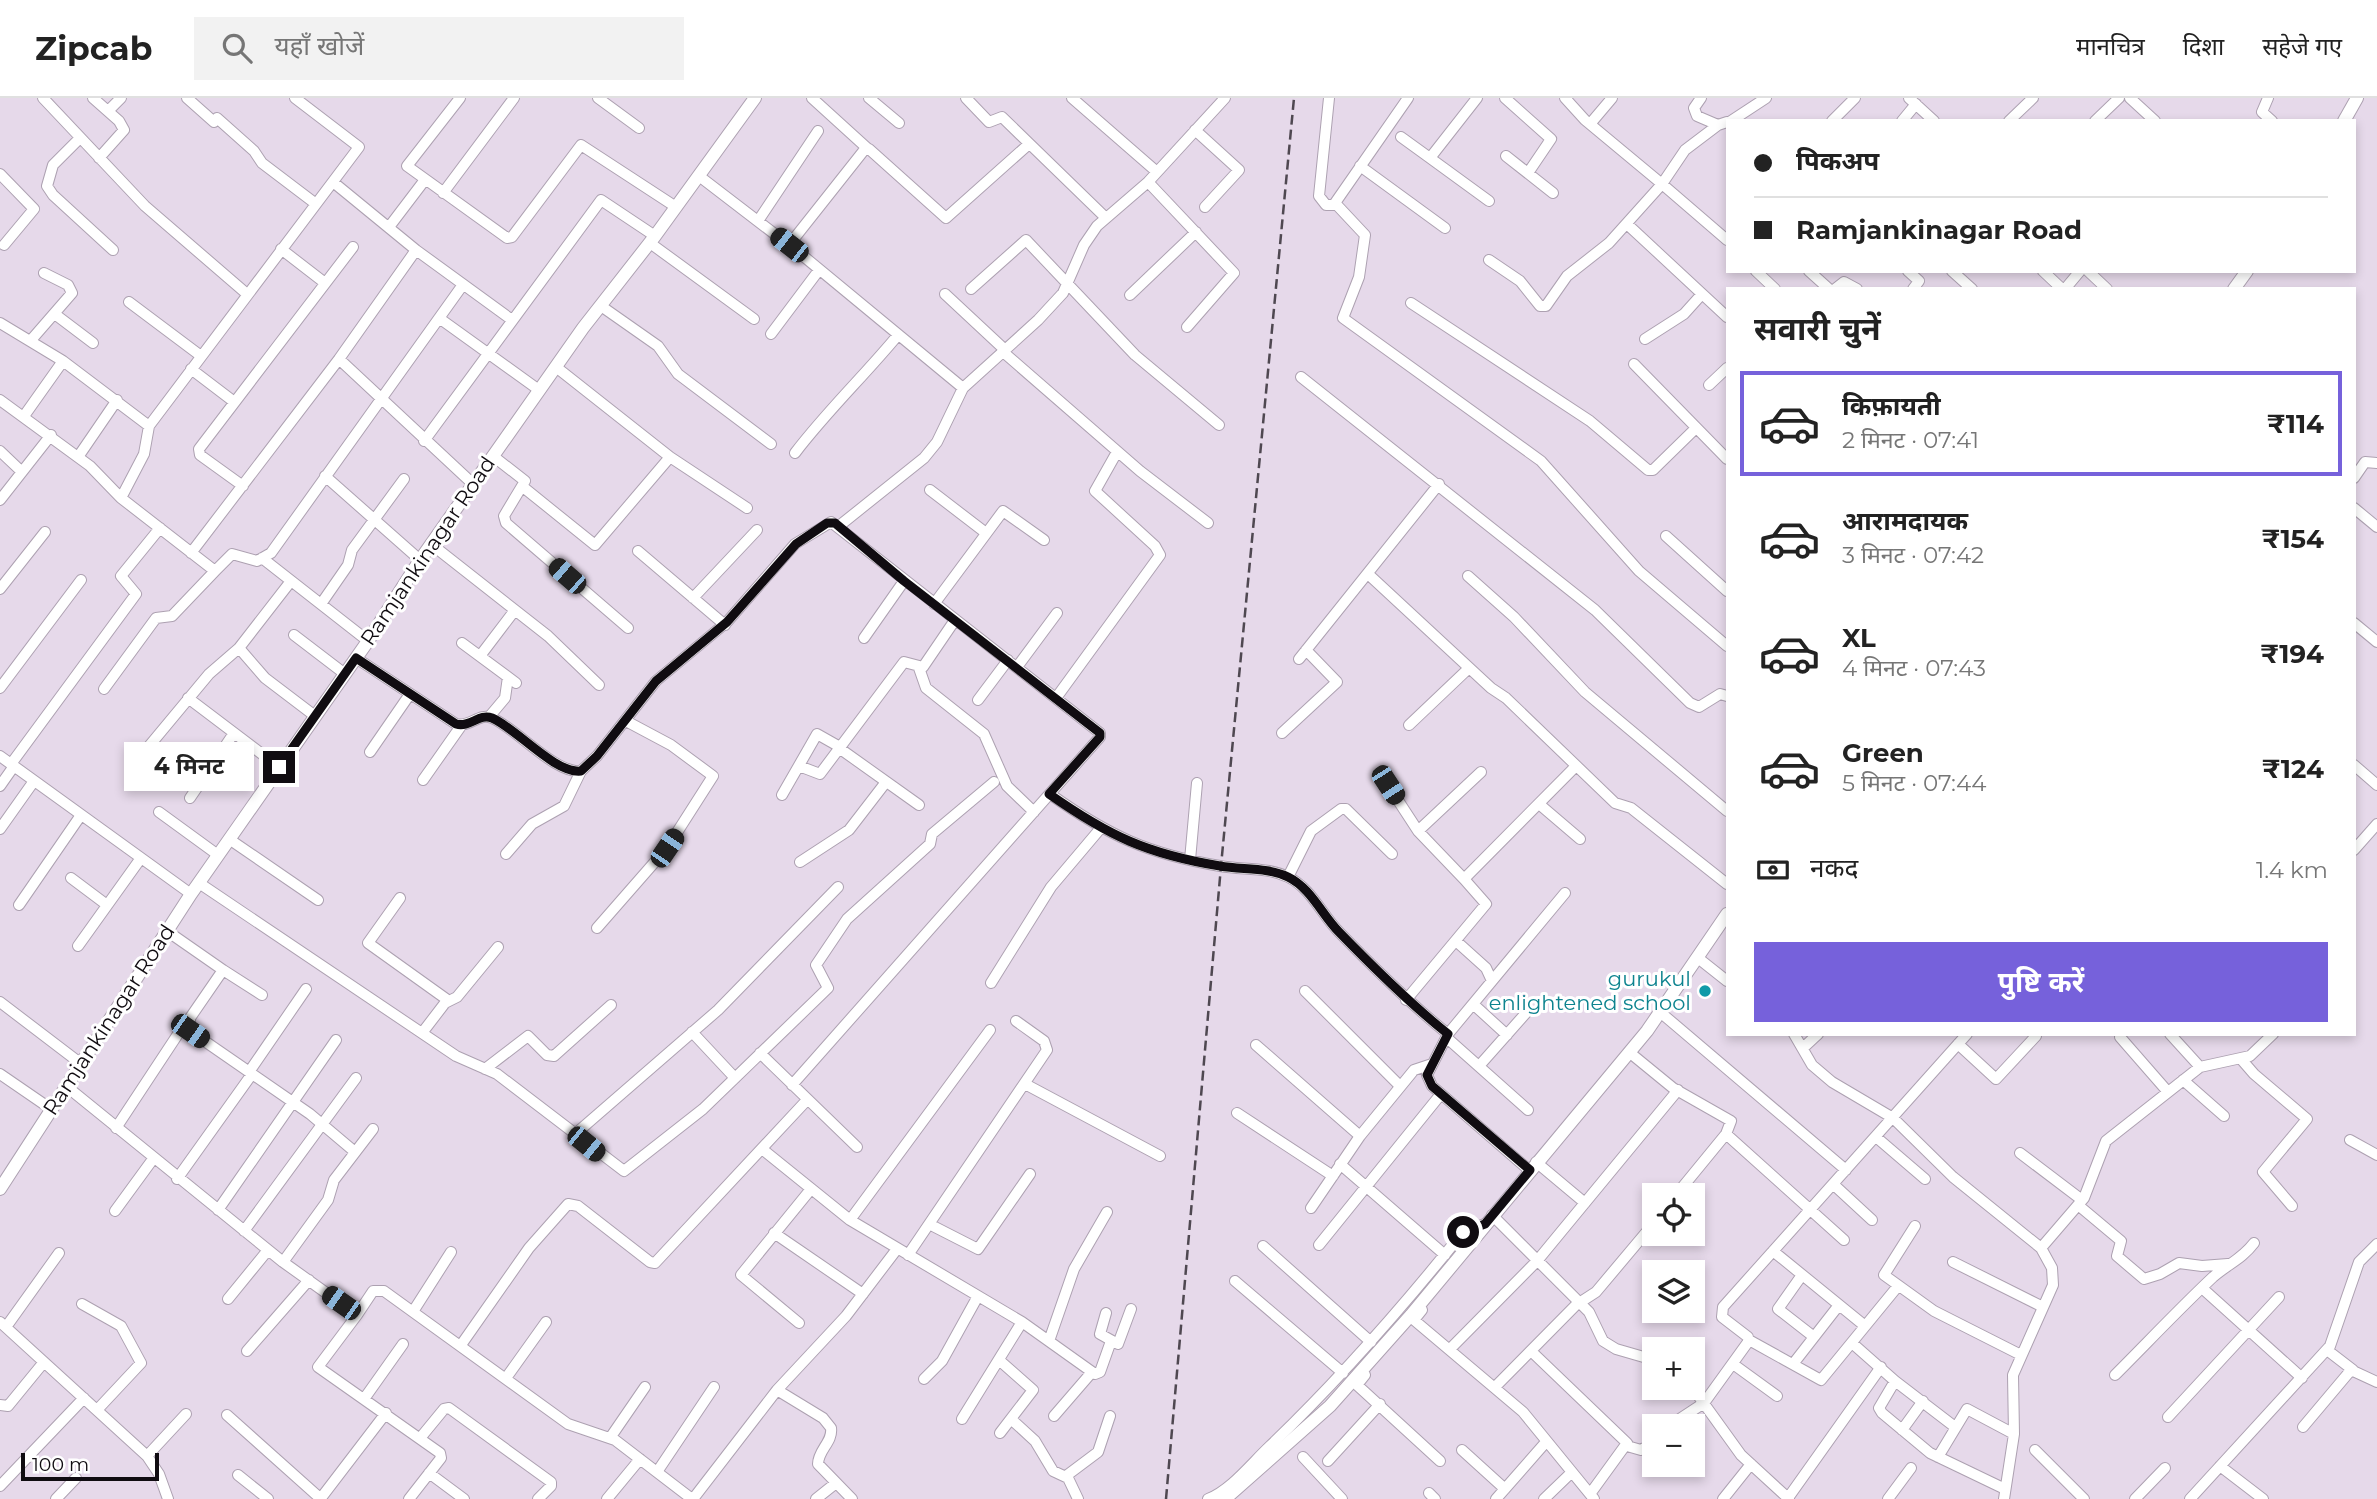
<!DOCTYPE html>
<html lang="hi">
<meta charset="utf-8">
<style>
:root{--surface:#fff;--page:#f2f2f2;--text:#222;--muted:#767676;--line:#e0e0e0;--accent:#7661db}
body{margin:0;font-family:Montserrat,"Noto Sans Devanagari",sans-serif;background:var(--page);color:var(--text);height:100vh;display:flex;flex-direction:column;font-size:26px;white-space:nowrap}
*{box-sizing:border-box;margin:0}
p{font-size:23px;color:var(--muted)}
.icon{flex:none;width:38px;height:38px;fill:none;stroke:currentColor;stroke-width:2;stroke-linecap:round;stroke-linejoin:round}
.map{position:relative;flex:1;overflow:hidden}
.sheet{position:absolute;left:1726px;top:189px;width:630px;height:749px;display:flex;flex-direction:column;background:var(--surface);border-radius:0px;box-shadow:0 4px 10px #0003}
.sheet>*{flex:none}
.guide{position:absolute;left:1726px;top:21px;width:630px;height:154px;border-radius:0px;box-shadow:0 4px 10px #0003;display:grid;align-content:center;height:154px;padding:0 28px;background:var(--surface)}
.controls{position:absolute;left:1642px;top:1085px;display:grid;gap:14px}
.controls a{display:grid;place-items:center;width:63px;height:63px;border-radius:0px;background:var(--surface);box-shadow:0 4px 10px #0003;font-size:35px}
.scale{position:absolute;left:21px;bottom:18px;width:138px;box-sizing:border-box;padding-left:7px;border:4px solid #100c11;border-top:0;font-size:19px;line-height:24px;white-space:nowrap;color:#100c11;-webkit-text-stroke:5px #fff;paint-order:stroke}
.end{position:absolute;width:32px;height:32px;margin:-16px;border:9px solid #100c11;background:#fff;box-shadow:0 0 0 4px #fff}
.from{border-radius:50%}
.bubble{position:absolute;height:49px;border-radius:0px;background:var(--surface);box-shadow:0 4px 10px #0003;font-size:23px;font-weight:700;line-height:49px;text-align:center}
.car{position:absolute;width:21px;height:42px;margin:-21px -10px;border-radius:9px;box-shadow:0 0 5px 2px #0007;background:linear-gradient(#222 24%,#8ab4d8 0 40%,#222 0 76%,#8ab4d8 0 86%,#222 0)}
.guide b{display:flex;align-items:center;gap:24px;height:66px;font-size:26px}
.guide b+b{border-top:2px solid var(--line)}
.guide i{width:18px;height:18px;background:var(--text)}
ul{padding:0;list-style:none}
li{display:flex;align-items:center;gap:21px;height:105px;margin:0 14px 10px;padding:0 14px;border:4px solid transparent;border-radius:0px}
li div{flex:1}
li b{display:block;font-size:26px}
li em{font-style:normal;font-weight:700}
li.active{border-color:var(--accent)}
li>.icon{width:63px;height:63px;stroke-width:1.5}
h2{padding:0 28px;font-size:32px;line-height:84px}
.pay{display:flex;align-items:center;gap:18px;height:77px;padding:0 28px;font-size:26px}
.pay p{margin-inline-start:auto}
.primary-button{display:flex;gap:14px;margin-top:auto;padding:14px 28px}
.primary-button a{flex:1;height:80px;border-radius:0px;background:var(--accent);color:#fff;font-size:28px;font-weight:700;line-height:80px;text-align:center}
header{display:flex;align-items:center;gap:42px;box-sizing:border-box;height:98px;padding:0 35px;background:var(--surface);border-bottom:2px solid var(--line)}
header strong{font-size:33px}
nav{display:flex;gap:38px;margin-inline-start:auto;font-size:24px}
.search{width:490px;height:63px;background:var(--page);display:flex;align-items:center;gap:18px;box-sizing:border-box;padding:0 24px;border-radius:0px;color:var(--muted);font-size:26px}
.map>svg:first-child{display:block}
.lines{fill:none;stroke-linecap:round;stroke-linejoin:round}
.minor-casing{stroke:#ada1b1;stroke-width:12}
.tertiary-casing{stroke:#ada1b1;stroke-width:14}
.minor{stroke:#fff;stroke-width:10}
.tertiary{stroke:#fff;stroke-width:12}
.rail{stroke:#4f4851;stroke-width:2.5;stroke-dasharray:10 5;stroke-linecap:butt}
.route{stroke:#100c11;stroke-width:9}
.culture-dot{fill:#0f9aa8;stroke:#fff;stroke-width:2.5}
.labels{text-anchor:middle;stroke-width:6;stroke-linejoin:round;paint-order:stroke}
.street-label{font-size:21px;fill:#100c11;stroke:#fff}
.culture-label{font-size:21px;fill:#0d838f;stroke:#fff;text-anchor:end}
</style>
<header>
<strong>Zipcab</strong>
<div class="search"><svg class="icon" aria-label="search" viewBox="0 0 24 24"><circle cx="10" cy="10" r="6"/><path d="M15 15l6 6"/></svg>यहाँ खोजें</div>
<nav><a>मानचित्र</a><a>दिशा</a><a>सहेजे गए</a></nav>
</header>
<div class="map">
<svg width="2377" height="1401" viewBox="0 0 2377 1401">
<rect width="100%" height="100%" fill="#e6d9ea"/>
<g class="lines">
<g class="minor-casing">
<path id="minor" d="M43,0l102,108 102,88
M93,0l26,23 5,9 -25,28
M187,0l27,24
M460,0l-53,68 100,72 5,-1 69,-92 95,62
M598,0l41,30
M812,0l55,50
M869,0l30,25
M966,0l23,24 13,-5 104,101
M1072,0l85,74
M1329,0l-10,98 7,9h8
M1408,0l-73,105 30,32 -6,42 -16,41 198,143 98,110 88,75
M1477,0l-47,60 59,43
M1505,0l46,41 -23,34
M1565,0l20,22 77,64 23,-34 33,-25
M1701,0l-7,10 3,8 21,9 9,-3
M1909,0l25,23
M2130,0l25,23
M2268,0l-6,14 10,9
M108,13l13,-13
M217,20l37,33 8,12 54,41
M1731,23l35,-23
M1832,23l23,-23
M1902,23l14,-17
M2009,23l24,-23
M2095,23l24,-23
M1590,26l22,-26
M1195,32l44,40 -34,37
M1401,39l29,21
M80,40l-27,27 -6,21 6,9 60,55
M1506,58l47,37
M1360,68l85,62
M0,76l34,35 -30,36
M699,78l103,79 161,133 75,-68 25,-27 21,-48 13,-19 51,-44 77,-84
M333,84l83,68 96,70
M1148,84l86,91 -47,54
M443,95l71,-95
M758,123l60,-90
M1628,127l99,92
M389,129l35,-46
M650,145l104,76
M789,147l76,-96h4l77,69 83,-74
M281,151l44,34
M1489,162l31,21 20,25h6l21,-30 42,-33 53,-59 65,56
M1756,173l19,18
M1809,173l20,18
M1908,173l11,10 -6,8
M1952,173l20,18
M2043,173l19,18
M2088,173l19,18
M971,191l55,-49 109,115 84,70
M1835,191l9,-7 13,7
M2065,191l15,-18
M945,196l59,55
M1130,197l66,-63
M129,204l72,54
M1411,205l179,118 58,49h5l43,-42
M601,208l57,40 20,28 93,70
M56,217l37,28
M439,220l100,72
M0,225l63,38 86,65
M771,236l48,-64
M32,241l40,-46 -4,-8 -24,-12
M1645,241l39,-25 18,-20
M1002,253l138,120 68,52
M339,261l134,125
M1634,266l93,95
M556,269l114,90 77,51
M191,271l42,32
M1301,279l294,233 95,93 9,4 21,-13 7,2
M1709,287l18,-17
M0,302l90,66 31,32
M24,318l39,-55
M424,343l177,-241 54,36
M0,353l22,21
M795,355c32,-42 69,-77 103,-118
M493,358l32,25 -21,35 2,7 122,105
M78,359l39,-57
M325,378l95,84
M2354,380l11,-16 12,1
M243,388l-43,-31 -1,-6 154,-202
M523,389l72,58 75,-88
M930,392l56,43
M0,402l51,-65
M2354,410l23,19
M839,428l85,-68 13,-16 26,-54
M1666,438l61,55
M431,446l117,92 51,49
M638,453l87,74
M191,455l148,-194 77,-109
M262,460l106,83
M215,473l17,-17 25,7 14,-8 191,-267
M1368,476l123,114 15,10 109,105 16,5 96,76
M1468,478l46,41 71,75 142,119
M0,491l45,-57
M693,500l64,-68
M321,506l27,-39 4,-15 52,-71
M934,506l69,-93 41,29
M2354,525l23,19
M294,537l51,39
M864,540l40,-57
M462,545l54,40
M239,550l26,30 50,38
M480,558l35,-46
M356,560l100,66c14,4 23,-12 36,-6 24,10 63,56 89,53l16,-15 59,-75 71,-59 68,-78 36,-22 269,211v4l-308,348
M1299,561l140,-175
M1017,569l40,-54
M919,570l7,20 58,46 23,52 27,26
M0,590l81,-108
M104,591l52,-71 16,-2 43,-45 -94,-73 23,-44 5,-28 210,-279 -64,-49
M188,600l91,69
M1056,600l104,-143 -5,-9 -60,-55 22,-39
M978,602l30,-40
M489,619l16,-19 3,-21
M1409,627l60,-57
M1282,635l55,-51 -31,-32
M839,650l80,57
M370,654l40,-58
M0,658l191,138
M11,666l125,-170 -15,-18 39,-48
M2354,667l23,20
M799,668l21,8 84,-112 19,5 32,-47
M130,671l79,-95 30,-26 52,-67
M423,682l38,-54
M1388,687l30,46 46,48 112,-113
M0,688l14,-20
M1050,696c59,42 98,60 170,72 22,4 48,1 68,11 23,11 34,38 51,55 35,36 70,71 109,102l-21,41 5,11 97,84
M782,697l35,-61 23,13
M190,700l44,-65
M1539,706l41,35
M159,714l59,43
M0,731l34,-48
M1418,733l63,-59
M229,741l89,61
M2354,752l23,-26
M506,756l26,-30 32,-18 17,-35
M1190,762l7,-77
M800,764l49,-32 37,-48
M1288,779l23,-46 30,-22h5l46,45
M71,780l36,27
M199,785l257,173 41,18 127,97 79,-62 125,-121 -12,-23 31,-46 83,-75 2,-10 62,-52
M400,800l-32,45 81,58
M19,807l62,-90
M597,830l70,-80 46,-72 -42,-31 -45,-24
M167,833l56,39 -33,48v13l120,83 45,38
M1456,843l30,27 6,13
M78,848l63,-88
M1698,860l29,23
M223,872l39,25
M991,885l60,-96 49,-58
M1305,893l95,95
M1406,902l80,-96 -22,-25
M0,904l80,61
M1473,906l34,31
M1660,914l186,158
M692,934l43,46
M422,935l23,-30 12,-6 41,-50
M1448,936l117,-141
M1794,936l18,31 20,17 61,36 60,59 88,71 11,20 1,17 -40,90 1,59 -10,65
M2170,936l30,33
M2120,939l48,55
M1447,940l81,72
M1958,946l38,35 40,-43
M1256,947l104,91
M1804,949l14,-13
M1629,954l44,36 58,33 -5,13 -50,61
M760,955l97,94
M2241,961l13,15 53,45 -44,53 29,34
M1479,968l47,-53
M485,971l43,-33 19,19 7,1 57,-51
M249,974l57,-83
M0,976l51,35
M2183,982l41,36
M1025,986l135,72
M66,988l217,176 74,53 16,-24h11l184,133 47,16 77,59
M1237,1015l96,63
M116,1030l64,-97 10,-8
M1726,1036l118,106
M574,1037l144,-125 120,-123
M1876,1039l49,42
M2350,1042l27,15
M762,1051l88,71 172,102 73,52 5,-2 11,-31
M2020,1055l62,47
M1536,1064l49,41
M1340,1066l105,91
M177,1081l75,-105
M1833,1086l39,36
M2078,1107l43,36 -4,15 27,23 16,-5 19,-11 23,3 26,-2
M1311,1110l49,-72 54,-66 18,-6
M218,1112l118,-170
M115,1113l38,-52
M1492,1117l97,97 14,29 13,8 38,11
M850,1122l140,-190
M929,1126l49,25 52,-75
M1915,1128l-31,49 50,36 87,44
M244,1133l112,-153
M774,1135l89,61
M1319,1147l122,-151
M1263,1148l108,96
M2041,1150l43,-50 22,-57 94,-74 50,-11 23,-22
M1773,1153l92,75
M908,1157l139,-205 -3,-9 -28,-20
M283,1164l45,-62 6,-20 39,-51
M1953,1164l90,45
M1802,1177l-24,34 36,28
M1235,1183l108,92
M2202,1190l100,90
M228,1201l40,-49
M82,1206l39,22 20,37 -44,47
M414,1212l37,-58
M1422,1212l-8,10 109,92 71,87
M1106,1215l-6,21 18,10 13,-35
M357,1217l-39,52 122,86 1,5 -32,41
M0,1224l147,134 12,18 9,25
M799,1225l-58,-48 70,-86
M6,1229l53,-74
M1749,1242l72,40 77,-94
M1049,1243l25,-72 33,-57
M1852,1245l43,38 -16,27 3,5 48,40 75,36
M461,1247l68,-97 39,-44 10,2 72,56 5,1 152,-163
M1450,1251l87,-88 141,-171
M2327,1252l26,20
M247,1253l62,-71
M1531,1253l96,92 -37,51
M999,1262l34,30 -33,43
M1733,1266l44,32
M1793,1266l46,-59
M1365,1277l-8,10 83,76
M2115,1277c32,-32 64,-66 98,-98 15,-13 29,-18 41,-34
M506,1280l40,-56
M924,1281l18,-18 36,-65
M1895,1283l60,46
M1495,1289l81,-82 20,-13 58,-69
M1692,1289l49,68 48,44
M777,1292l46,28 8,10c2,14 -13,22 -13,36l34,35
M364,1301l39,-55
M0,1307l8,1 36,-44
M227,1317l94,84
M1054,1318l38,-44
M2168,1319l111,-120
M962,1321l60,-97
M1011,1321l24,22 18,30 15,7 10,21
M1669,1328l35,-23 44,-61v-5l-26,-20 1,-10 244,-273
M2303,1329l48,-57 26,12
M1902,1332l21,-29
M421,1339l23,-28 5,-1 102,74v4l-13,13
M610,1340l35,-51
M1627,1348l14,4 13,-8
M1462,1352l43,39
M2035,1352l49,49
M147,1358l39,-42
M1303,1359l39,42
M1938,1359l29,-48 47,25
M1328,1363l52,-57
M2220,1368l43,33
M657,1374l57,-85
M429,1375l35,26
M238,1377l30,24
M1066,1378l32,-24 12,-36
M0,1388l84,-88
M1429,1395l6,6
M321,1400l65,-85
M1788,1400l93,-131
M56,1401l20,-21
M607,1401l33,-40
M693,1401l84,-109 69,-74 51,-67
M816,1401l20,-16
M1208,1401c23,-9 43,-35 61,-52 70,-67 133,-139 194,-215l22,-8
M1496,1401l50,-57
M1544,1401l27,-26
M1723,1401l28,-35
M1888,1401l23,-31
M2135,1401l30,-31
M2190,1401l140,-153 29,-84 18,-18"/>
</g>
<g class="tertiary-casing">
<path id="tertiary" d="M2344,23l13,-23
M2234,191l13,-18
M0,1091l191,-295 177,-253 52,-81 163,-232 72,-92 100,-138
M1225,1401l105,-93 81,-91 236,-284 80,-117"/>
</g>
<use href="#minor" class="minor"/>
<use href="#tertiary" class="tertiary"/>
<path class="rail" d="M1166,1401l55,-633 73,-768"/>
</g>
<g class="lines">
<path class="route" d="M279,669l77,-109 100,66c14,4 23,-11 36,-6 24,10 63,56 89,53l16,-15 59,-75 71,-59 69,-78 31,-21h8l69,58 196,152v4l-51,57c60,42 98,60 171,72 22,4 48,1 68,11 23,11 34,38 51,55 35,36 70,71 109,102l-21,41 5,11 98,84 -45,54 -22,8"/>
</g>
<circle class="culture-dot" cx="1705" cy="893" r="7"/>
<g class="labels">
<g class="street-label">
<text transform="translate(428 453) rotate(-56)" y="7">Ramjankinagar Road</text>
<text transform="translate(109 922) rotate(-57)" y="7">Ramjankinagar Road</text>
</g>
<g class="culture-label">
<text x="1691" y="888">gurukul<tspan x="1691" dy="24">enlightened school</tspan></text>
</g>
</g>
</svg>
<div class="controls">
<a><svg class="icon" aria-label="locate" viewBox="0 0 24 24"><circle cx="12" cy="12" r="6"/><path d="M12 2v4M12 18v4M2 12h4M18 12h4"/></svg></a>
<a><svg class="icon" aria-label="layers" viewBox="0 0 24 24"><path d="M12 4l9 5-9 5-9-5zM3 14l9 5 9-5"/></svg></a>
<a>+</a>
<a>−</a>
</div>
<div class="scale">100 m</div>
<i class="end from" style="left:1463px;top:1134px"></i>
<i class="end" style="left:279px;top:669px"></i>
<div class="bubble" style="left:124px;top:644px;width:130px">4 मिनट</div>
<i class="car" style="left:789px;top:147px;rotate:308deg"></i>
<i class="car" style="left:567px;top:478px;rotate:311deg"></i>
<i class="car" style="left:1388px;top:687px;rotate:147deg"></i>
<i class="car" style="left:667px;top:750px;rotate:34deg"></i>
<i class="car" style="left:190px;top:933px;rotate:125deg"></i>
<i class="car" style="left:586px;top:1046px;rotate:129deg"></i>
<i class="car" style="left:341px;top:1205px;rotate:305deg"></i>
<div class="guide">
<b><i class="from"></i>पिकअप</b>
<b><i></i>Ramjankinagar Road</b>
</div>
<section class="sheet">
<h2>सवारी चुनें</h2>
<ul>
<li class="active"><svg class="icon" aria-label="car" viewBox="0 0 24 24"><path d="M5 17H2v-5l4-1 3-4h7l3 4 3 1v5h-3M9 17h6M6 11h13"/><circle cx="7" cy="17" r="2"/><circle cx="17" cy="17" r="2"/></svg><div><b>किफ़ायती</b><p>2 मिनट · 07:41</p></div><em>₹114</em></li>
<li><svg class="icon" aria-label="car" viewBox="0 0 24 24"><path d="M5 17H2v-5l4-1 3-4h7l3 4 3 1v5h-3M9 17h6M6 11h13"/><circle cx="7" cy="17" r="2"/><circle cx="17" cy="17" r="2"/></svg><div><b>आरामदायक</b><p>3 मिनट · 07:42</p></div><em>₹154</em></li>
<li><svg class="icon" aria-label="car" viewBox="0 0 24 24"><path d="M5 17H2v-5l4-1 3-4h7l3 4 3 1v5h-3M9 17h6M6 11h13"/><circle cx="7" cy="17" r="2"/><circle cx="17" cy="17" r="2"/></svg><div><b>XL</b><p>4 मिनट · 07:43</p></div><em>₹194</em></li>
<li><svg class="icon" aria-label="car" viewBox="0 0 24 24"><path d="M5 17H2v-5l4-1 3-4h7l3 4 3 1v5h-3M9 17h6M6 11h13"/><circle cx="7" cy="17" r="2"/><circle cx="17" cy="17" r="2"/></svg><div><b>Green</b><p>5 मिनट · 07:44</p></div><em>₹124</em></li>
</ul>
<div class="pay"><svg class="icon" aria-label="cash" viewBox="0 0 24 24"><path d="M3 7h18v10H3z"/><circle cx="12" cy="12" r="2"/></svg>नकद<p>1.4 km</p></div>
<div class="primary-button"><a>पुष्टि करें</a></div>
</section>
</div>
